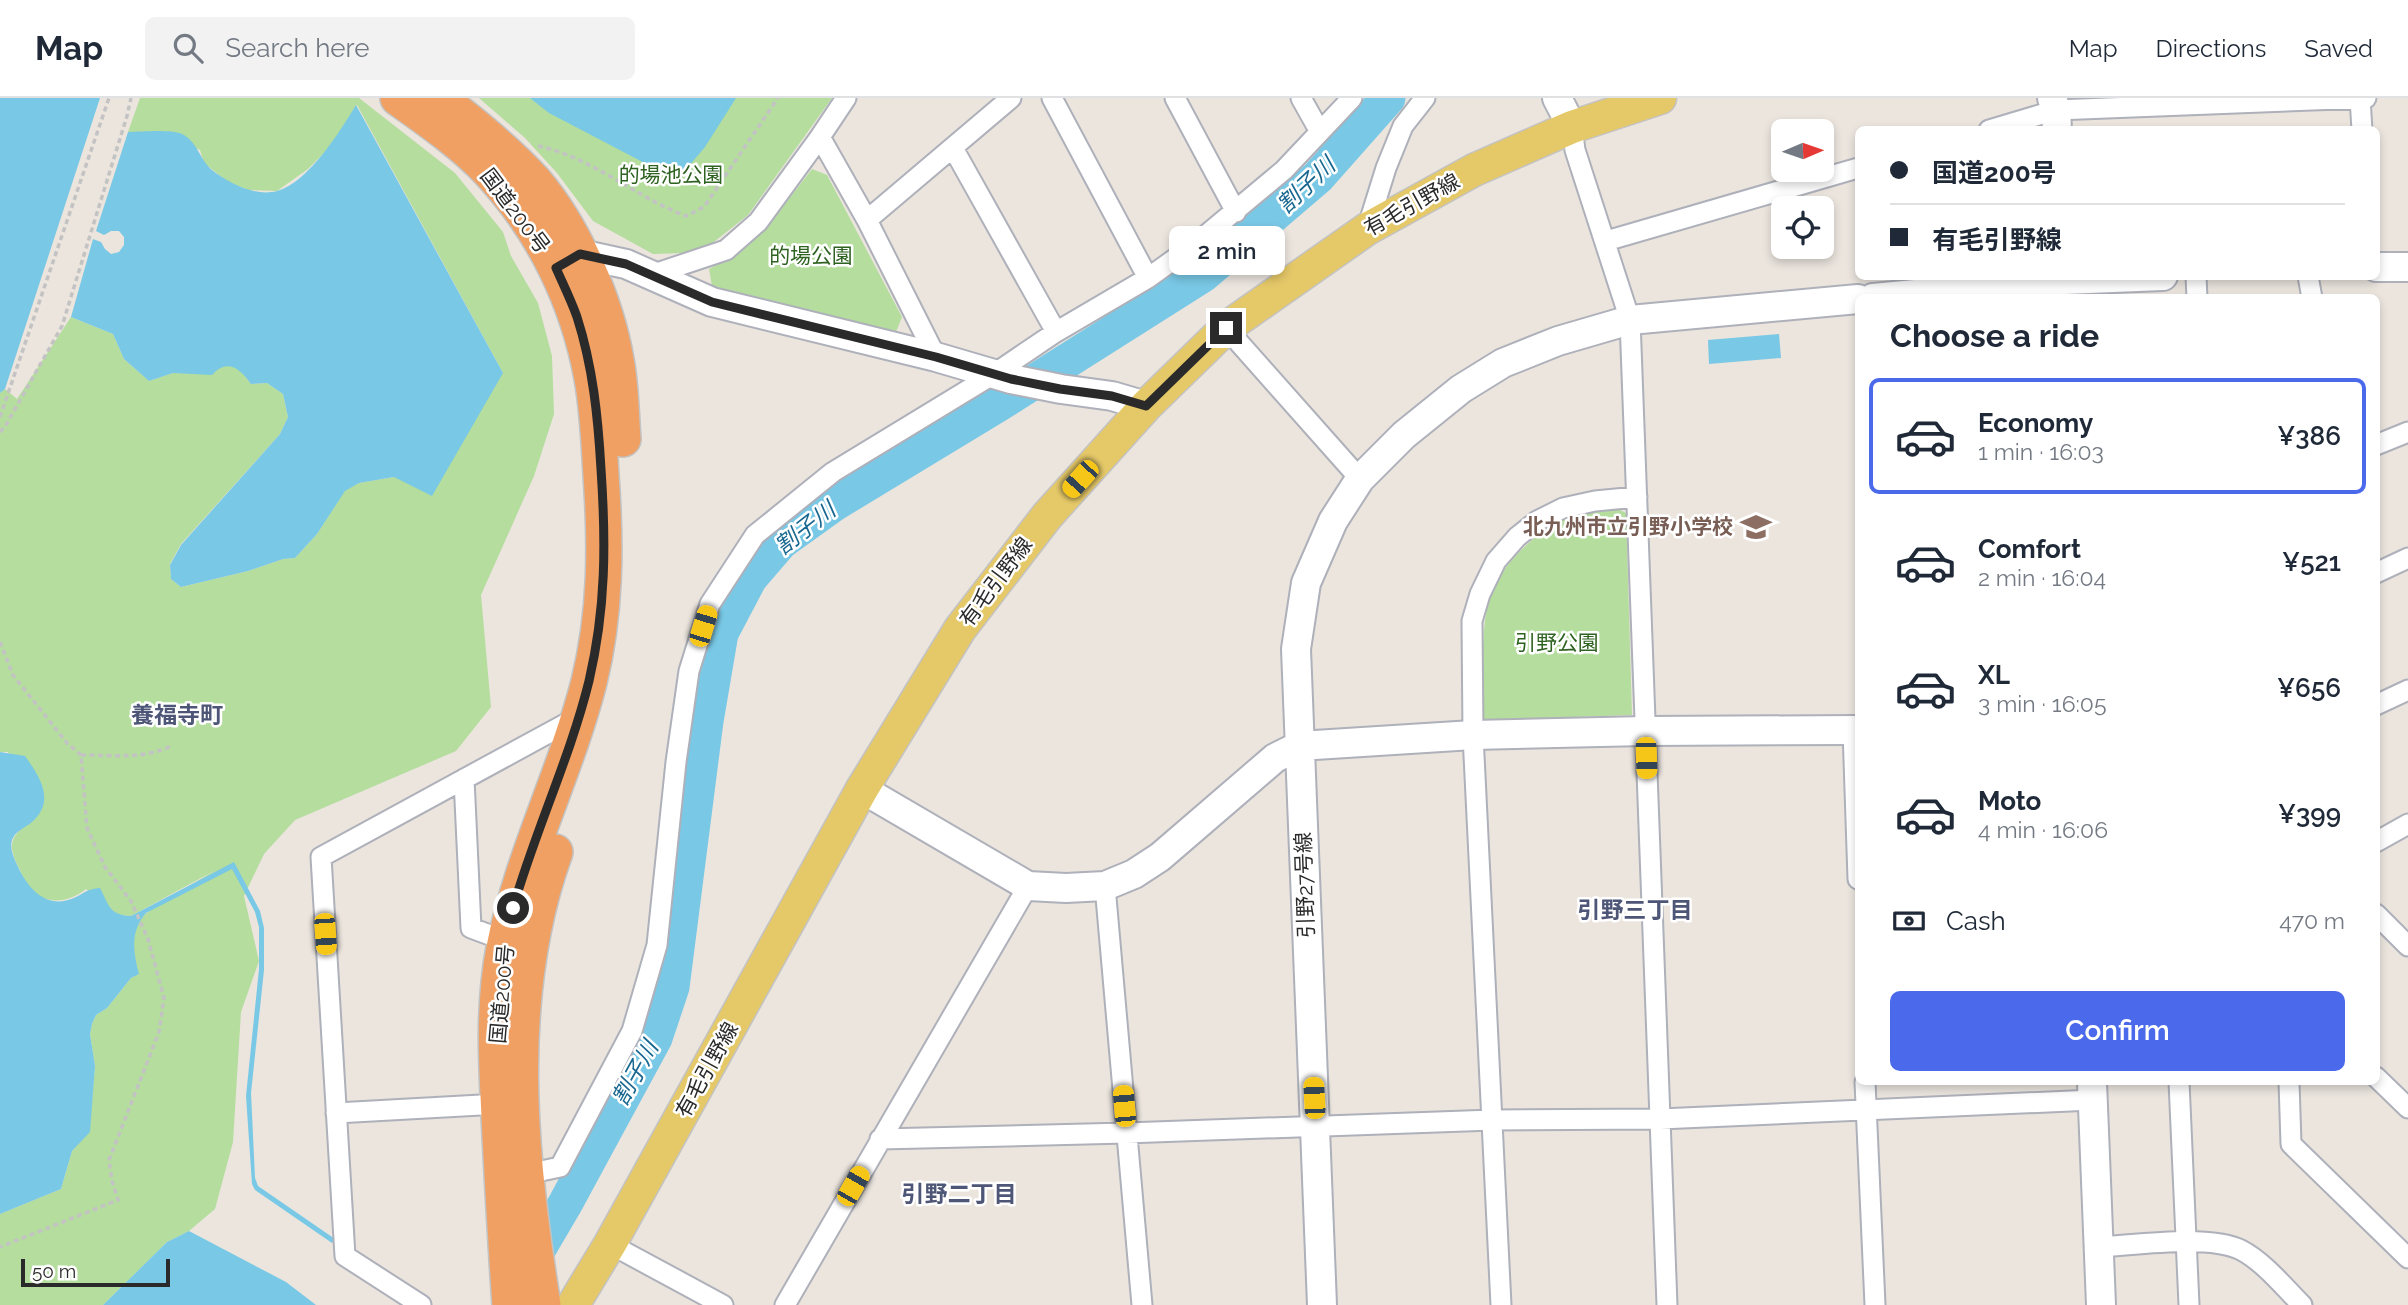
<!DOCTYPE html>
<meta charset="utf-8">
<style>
:root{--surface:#fff;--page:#f2f2f3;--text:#1f2937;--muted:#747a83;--line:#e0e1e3;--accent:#4b69eb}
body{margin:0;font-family:Raleway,"Noto Sans JP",sans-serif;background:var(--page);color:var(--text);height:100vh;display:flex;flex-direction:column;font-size:26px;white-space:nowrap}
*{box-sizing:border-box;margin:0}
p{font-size:23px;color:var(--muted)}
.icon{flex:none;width:38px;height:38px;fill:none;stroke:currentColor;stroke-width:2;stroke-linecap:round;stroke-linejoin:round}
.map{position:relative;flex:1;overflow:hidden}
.panel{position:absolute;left:1855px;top:196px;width:525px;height:791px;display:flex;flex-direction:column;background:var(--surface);border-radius:10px;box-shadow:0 4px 10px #0003}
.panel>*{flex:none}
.hud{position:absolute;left:1855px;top:28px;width:525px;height:154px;border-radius:10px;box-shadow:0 4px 10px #0003;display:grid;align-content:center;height:154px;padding:0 35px;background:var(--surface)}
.needle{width:46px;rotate:88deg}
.tools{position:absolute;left:1771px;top:21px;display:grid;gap:14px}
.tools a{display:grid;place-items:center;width:63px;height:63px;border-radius:10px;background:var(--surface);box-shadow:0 4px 10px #0003;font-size:35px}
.scale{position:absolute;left:21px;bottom:18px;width:149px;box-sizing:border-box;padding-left:7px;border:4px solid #2a2a2a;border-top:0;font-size:19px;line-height:24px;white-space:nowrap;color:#2a2a2a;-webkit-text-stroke:5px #fff;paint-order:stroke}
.end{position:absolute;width:32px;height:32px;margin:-16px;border:9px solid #2a2a2a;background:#fff;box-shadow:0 0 0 4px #fff}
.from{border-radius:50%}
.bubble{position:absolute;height:49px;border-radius:10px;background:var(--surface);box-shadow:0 4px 10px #0003;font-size:23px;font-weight:600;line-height:49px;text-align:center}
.car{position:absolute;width:21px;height:42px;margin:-21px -10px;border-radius:9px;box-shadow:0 0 5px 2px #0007;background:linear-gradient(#f5c518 24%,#345 0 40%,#f5c518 0 76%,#345 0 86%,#f5c518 0)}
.hud b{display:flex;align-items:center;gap:24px;height:66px;font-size:26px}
.hud b+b{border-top:2px solid var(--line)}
.hud i{width:18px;height:18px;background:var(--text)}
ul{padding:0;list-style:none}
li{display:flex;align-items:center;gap:21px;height:116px;margin:0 14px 10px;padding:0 21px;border:4px solid transparent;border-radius:10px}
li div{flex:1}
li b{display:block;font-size:26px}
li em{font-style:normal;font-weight:600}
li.current{border-color:var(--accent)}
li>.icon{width:63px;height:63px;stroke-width:1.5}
h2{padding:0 35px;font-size:32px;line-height:84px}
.pay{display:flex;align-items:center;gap:18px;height:77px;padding:0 35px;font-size:26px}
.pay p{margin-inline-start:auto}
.button{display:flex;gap:14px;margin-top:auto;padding:14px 35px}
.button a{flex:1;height:80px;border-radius:10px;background:var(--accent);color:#fff;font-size:28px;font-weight:600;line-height:80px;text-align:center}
header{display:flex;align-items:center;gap:42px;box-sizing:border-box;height:98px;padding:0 35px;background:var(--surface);border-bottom:2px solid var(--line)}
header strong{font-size:33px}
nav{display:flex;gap:38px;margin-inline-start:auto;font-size:24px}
.search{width:490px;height:63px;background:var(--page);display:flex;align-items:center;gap:18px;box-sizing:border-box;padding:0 24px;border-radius:10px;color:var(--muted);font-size:26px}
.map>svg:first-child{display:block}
.green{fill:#b4dd9e}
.water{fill:#79c8e5}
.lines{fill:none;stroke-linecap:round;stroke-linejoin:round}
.river{stroke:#79c8e5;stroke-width:35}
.street-casing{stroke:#aeb0ba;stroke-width:23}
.secondary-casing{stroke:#aeb0ba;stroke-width:32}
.primary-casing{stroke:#c3c3c3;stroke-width:35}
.highway-casing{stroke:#c3c3c3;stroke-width:38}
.path{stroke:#c3c3c3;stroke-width:3.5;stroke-dasharray:5 3.5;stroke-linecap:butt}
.street{stroke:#fff;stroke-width:19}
.secondary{stroke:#fff;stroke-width:28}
.primary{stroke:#e5c868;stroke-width:32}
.highway{stroke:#f1a063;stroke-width:35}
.route{stroke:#2a2a2a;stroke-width:9}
.labels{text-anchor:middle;stroke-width:5;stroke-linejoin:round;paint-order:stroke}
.park-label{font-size:21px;fill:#2e6220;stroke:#fff}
.street-label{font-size:21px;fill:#2a2a2a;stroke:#fff}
.education-label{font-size:21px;font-weight:bold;fill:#785e54;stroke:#fff;text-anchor:end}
.water-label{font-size:23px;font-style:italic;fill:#186790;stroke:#fff}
.neighbourhood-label{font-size:23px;font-weight:bold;fill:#4e5677;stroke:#fff}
</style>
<header>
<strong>Map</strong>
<div class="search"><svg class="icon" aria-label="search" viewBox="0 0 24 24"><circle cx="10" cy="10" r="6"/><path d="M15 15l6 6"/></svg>Search here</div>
<nav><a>Map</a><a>Directions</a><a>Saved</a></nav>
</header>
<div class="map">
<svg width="2408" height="1207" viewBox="0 0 2408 1207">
<rect width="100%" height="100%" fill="#ebe5de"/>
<path class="green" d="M140,0h219l96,75 48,59 8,24 27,47 14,53 2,58 -20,62 -53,119 10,112 -35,44 -161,69 -31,34 -20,42 15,65 -18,51 -8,130 -18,67 -26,22 -22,11 -64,63h-103v-91l61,-25 11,-38 17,-19 6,-66 -5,-32 2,-10 4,-9 11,-7 24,-30 7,-4c-3,-15 -8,-35 -2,-50 6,-13 63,-43 78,-53l-83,45 -13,-1 -32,-26c-16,13 -39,17 -55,1 -6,-6 -9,-16 -13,-24 -4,-8 -8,-18 -5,-26 3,-9 13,-14 20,-19l-25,-69h-8v-359l5,-4 12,10 54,-82 42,17 11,25 25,22 24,-8h19l37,-8 12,5 10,14 16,-1 16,11 5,23 -8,17 -99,110 -11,20 1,15 10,8 67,-16 35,-12 12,-1 22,-24 28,-44 14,-7 35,-6 109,-104 -146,-268 -24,39 -25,25 -31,22 -29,-1 -20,-8 -24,-19 -4,-13 -42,-18h-30z
M479,0h353l-84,117 -38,30 -26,8 -31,1 -60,-33 -36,-48 -32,-35z
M812,71l15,6 75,142 -6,15 -184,-46 -3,-17 33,-18 39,-42z
M1618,411l8,4 6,202 -148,5c0,-37 -4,-76 3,-112 6,-36 43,-71 74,-88 16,-8 40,-9 57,-11z"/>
<path class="water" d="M0,0h100l-95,291 -5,4z
M530,0h206l-31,49 -28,33 -128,-67z
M356,7l147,268 -71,123 -38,-19 -35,6 -14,8 -28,43 -22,24 -12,1 -35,12 -67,16 -10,-8 -1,-14 11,-20 99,-111 8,-17 -5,-23 -16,-11 -16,1c-11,-16 -24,-26 -39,-9l-39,-2 -24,8 -25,-22 -11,-25 -42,-17 22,-78 8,3 4,7 6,5 8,-2 5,-7v-8l-5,-6h-8l-7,4 -8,-4 32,-99c14,0 41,-3 54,2 15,7 18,26 30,36 17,13 43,27 65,21 31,-8 64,-61 79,-86z
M1779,236l2,24 -72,6 -1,-24z
M0,654l25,4c15,21 31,45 7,66 -7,6 -17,9 -20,18 -3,11 4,22 8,31 11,21 29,39 56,26 10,-5 11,-8 24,-9 9,17 9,27 31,28l103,-54 26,49 4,17v42l-13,123 4,85 3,8 77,53 -3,4 -77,-53 -3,-6 -6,-88 13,-127v-42l-4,-15 -23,-43 -86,44c-16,18 -13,39 -7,61l-8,4 -24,30 -11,7 -4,9 -2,10 5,32 -5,66 -18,19 -11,38 -61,25z
M189,1133l97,51 30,23h-213l64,-63z"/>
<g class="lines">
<path class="river" d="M525,1174l40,-68 90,-166 17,-51 34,-266 15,-88 29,-55 31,-36 53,-38 165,-100 204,-129 115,-98 70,-79"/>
<g class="street-casing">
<path id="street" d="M1052,0l96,180
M1175,0l61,114
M1301,0l19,34
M2360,0l2,32
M1572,29l3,23 55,170 37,985
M1989,32l67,-20 310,-12
M820,39l47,83 69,137
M953,50l103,184
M867,122l144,-122
M1367,131l19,-61 17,-42 22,-28
M1606,143l252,-73
M651,177l75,-25 32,-28 62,-85 26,-39
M2196,178l1,22
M2308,178l4,22
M1226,230l134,151
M2376,347l32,-13
M2376,475l32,-15
M2376,607l32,-15
M1853,632l5,149
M464,681l7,149 35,13
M2376,744l32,-18
M1105,788l37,419
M2376,816l32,32
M2376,979l32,31
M1865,984l10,223
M2179,984l10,223
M2289,984l2,62 117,114
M336,1015l163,-9
M880,1041l246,-6 367,-13 167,-1 433,-19
M527,1076l33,-7 72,-136 25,-86 19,-183 13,-91 21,-67 45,-69 78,-63 161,-98 62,-42 92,-54 46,-33 90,-75 68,-72
M610,1146l113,61
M2099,1149c37,-2 110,-13 142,3 23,12 43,37 61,55
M421,1207l-76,-49 -24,-399 257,-140
M785,1207l243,-419
M1501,1207l-28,-570 -1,-114 8,-27 16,-33 21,-24 20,-16 26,-13 32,-7 42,-4"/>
</g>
<g class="secondary-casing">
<path id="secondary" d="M1557,0l15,29
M2052,0l4,12 1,20
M568,163l12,-7 46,10 86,38 224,55 75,22 50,10 51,7 34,10
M2376,169h32
M1873,200l191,-18 99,-4
M862,691l166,97 38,2 39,-2 29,-12 26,-17 115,-99 24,-12 174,-11 172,-4 213,-1
M2092,984l9,223
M1322,1207l-26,-656 10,-66 27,-62 27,-42 44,-44 57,-46 42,-26 55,-22 72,-21 228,-21"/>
</g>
<g class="primary-casing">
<path id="primary" d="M573,1207l37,-61 252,-455 98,-160 87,-113 99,-110 80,-78 141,-99 107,-59 98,-43 88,-29"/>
</g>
<g class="highway-casing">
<path id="highway" d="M398,0c31,22 64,45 91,73 54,58 89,130 103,207 6,32 7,65 9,97 5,70 5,138 -12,207 -23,90 -67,174 -85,266 -12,62 -7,125 -4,188 3,56 6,113 10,169
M439,0c33,25 68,53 96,84 39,46 71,119 81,178 5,25 5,53 7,79
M543,1207c-24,-147 -40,-310 12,-453"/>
</g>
<path class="path" d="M538,48c54,11 97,51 148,70l18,-9 74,-109
M0,319l109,-319
M0,334l6,-7 56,-99 65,-210 4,-18
M0,544l13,33 54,68 14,12 6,73 18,39 26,34 17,38 16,59 -5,34 -50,128 3,21 6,19 -118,47
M81,657c32,0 63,5 92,-10"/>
<use href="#street" class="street"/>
<use href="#secondary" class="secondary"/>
<use href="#primary" class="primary"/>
<use href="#highway" class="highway"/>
</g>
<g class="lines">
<path class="route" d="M513,810c22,-77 57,-150 76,-227 17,-73 17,-138 12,-212 -3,-52 -8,-102 -24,-152 -6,-17 -14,-33 -21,-49l24,-14 46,10 86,38 224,55 75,22 49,10 52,7 34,10 80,-78"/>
</g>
<defs>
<g id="school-bare" transform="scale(2.415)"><path d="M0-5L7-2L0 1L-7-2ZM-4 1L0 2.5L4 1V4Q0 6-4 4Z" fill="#8d6e63" stroke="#fff" stroke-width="2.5" paint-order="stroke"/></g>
</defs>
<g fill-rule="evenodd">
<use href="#school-bare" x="1756" y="429"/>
</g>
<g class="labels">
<g class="park-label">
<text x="671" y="84">的場池公園</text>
<text x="811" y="165">的場公園</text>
<text x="1557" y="552">引野公園</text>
</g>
<g class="street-label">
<text transform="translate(1412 107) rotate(-29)" y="7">有毛引野線</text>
<text transform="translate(515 113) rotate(53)" y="7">国道200号</text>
<text transform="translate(996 484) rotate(-53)" y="7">有毛引野線</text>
<text transform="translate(1305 787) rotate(-92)" y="7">引野27号線</text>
<text transform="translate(502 896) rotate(-85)" y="7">国道200号</text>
<text transform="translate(707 972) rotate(-61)" y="7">有毛引野線</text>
</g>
<g class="education-label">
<text x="1733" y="436">北九州市立引野小学校</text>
</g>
<g class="water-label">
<text transform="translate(1306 87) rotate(-43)" y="8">割子川</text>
<text transform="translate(805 430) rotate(-38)" y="8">割子川</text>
<text transform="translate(635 975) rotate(-61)" y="8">割子川</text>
</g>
<g class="neighbourhood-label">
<text x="177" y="625">養福寺町</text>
<text x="1635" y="820">引野三丁目</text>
<text x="959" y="1104">引野二丁目</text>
</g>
</g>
</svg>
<div class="tools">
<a><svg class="needle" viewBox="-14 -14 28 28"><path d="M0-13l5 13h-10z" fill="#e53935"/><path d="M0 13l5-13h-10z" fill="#747a83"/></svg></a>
<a><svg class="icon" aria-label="locate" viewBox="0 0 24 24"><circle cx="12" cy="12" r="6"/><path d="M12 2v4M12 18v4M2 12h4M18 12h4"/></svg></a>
</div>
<div class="scale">50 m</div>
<i class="end from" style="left:513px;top:810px"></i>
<i class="end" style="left:1226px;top:230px"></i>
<div class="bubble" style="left:1169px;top:128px;width:116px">2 min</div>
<i class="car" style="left:1080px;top:381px;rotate:222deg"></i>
<i class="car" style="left:703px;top:528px;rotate:17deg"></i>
<i class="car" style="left:1646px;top:660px;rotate:178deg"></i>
<i class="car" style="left:325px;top:836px;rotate:176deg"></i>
<i class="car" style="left:1314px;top:1000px;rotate:357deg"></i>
<i class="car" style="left:1124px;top:1008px;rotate:355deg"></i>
<i class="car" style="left:853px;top:1088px;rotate:30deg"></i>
<div class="hud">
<b><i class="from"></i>国道200号</b>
<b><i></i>有毛引野線</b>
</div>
<section class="panel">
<h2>Choose a ride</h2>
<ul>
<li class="current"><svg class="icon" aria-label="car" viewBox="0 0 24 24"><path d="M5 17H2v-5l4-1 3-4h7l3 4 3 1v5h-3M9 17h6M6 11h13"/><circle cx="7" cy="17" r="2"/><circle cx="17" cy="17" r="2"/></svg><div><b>Economy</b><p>1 min · 16:03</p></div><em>¥386</em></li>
<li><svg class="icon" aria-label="car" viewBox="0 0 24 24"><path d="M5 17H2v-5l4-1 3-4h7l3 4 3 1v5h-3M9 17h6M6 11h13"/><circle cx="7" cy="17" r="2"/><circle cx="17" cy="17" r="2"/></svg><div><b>Comfort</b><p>2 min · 16:04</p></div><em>¥521</em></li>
<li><svg class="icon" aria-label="car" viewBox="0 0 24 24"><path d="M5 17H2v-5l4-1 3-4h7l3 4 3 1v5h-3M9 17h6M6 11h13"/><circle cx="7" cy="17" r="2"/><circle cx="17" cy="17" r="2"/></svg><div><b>XL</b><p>3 min · 16:05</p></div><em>¥656</em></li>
<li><svg class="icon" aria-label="car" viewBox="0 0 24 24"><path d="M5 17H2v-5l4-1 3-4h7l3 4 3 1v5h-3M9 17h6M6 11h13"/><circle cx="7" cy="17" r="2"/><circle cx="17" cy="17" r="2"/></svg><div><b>Moto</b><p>4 min · 16:06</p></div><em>¥399</em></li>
</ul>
<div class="pay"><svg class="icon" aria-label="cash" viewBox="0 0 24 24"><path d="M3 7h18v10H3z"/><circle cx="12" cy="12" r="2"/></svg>Cash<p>470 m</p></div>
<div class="button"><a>Confirm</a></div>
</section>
</div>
